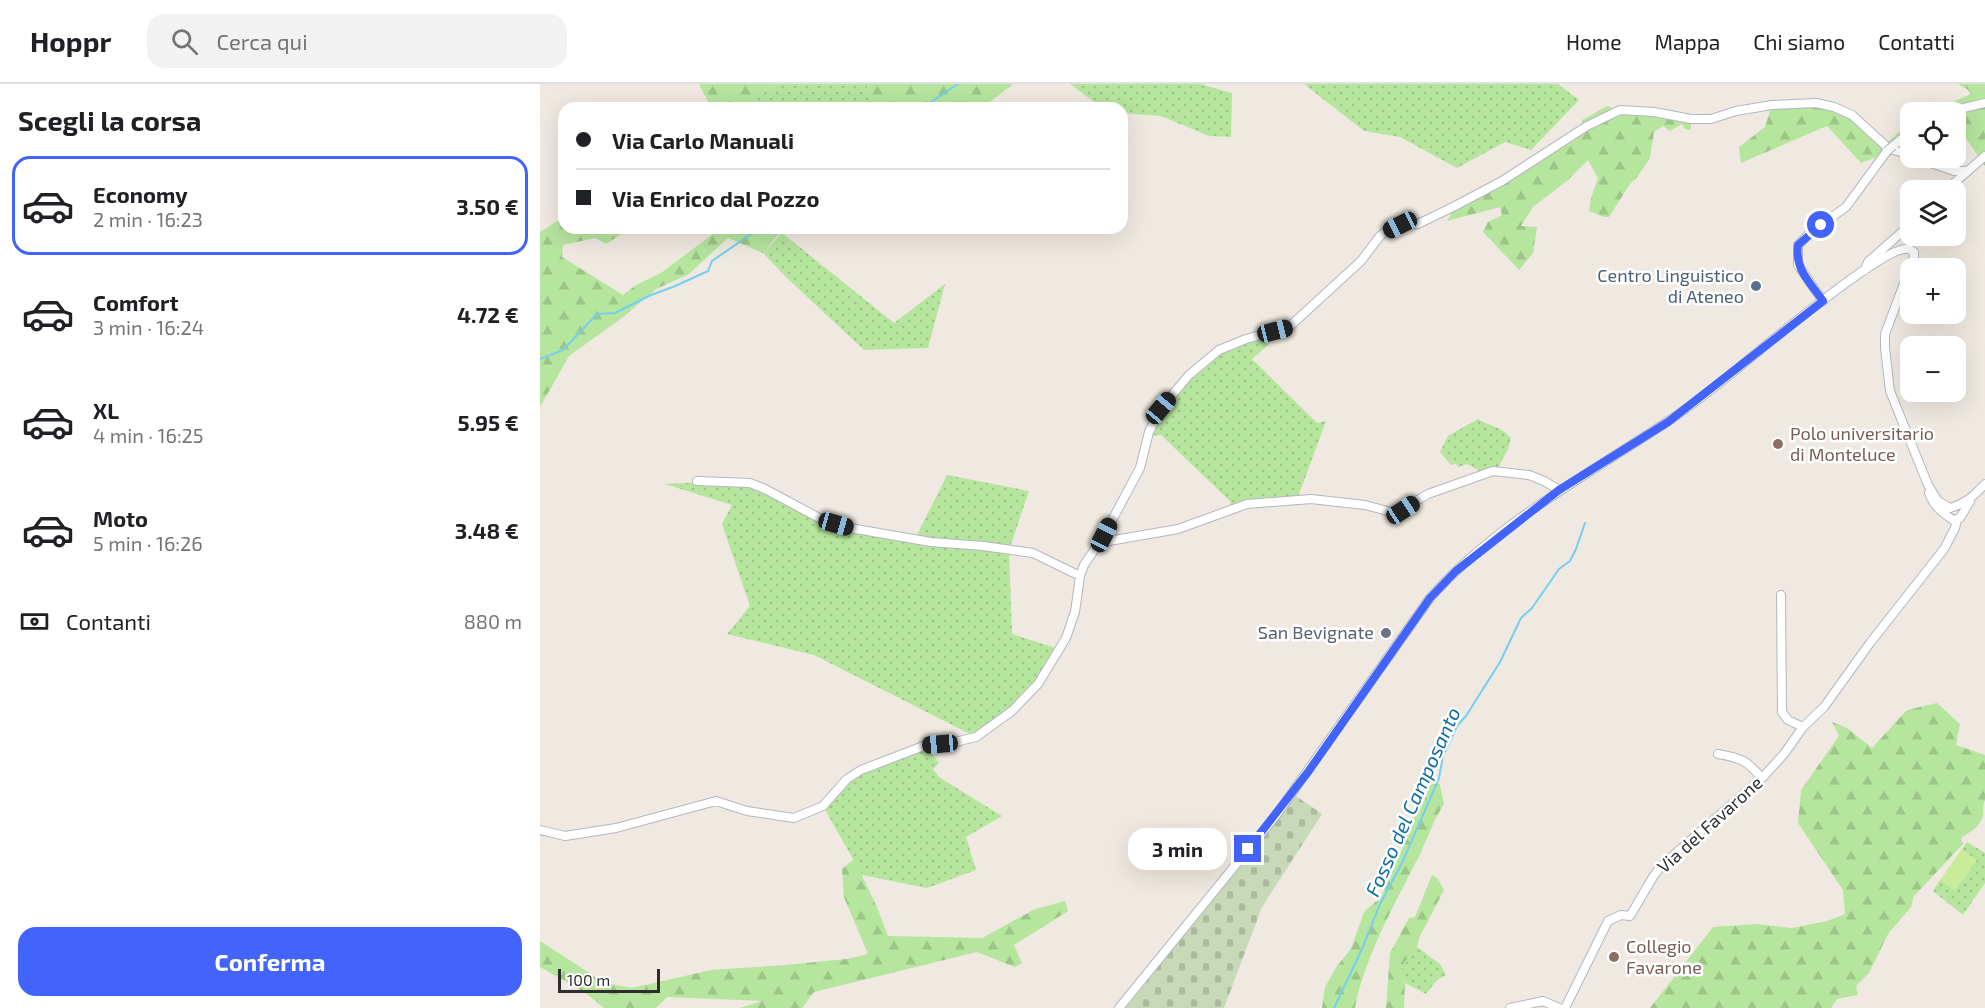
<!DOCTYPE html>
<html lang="it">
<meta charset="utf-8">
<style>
:root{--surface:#fff;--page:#f2f2f2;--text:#202124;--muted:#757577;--line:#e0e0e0;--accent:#4264fb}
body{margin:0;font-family:"Exo 2",sans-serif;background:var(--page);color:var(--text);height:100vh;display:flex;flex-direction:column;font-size:22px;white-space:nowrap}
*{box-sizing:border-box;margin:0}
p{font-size:20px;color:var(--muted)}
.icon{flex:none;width:33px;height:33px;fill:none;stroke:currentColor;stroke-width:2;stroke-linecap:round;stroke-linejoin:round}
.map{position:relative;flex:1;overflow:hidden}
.sheet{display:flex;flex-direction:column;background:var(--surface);width:540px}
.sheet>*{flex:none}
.hud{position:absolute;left:18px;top:18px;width:570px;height:132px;border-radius:18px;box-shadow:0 6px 24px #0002;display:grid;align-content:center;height:132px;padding:0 18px;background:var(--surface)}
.fabs{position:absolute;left:1360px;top:18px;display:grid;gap:12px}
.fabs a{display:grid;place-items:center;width:66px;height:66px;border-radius:12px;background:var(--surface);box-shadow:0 6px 24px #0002;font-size:30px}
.scale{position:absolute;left:18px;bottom:15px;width:102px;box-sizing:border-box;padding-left:6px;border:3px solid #2e2e2e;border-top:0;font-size:16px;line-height:21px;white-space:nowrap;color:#2e2e2e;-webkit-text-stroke:4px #fff;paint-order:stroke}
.end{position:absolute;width:27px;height:27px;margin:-14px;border:8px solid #4264fb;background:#fff;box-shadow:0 0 0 3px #fff}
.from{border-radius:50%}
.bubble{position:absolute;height:42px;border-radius:18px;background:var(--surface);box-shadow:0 6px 24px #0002;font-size:20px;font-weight:700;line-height:42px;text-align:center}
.car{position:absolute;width:18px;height:36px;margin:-18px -9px;border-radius:8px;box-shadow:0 0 4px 2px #0007;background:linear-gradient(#222 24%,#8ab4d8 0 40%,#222 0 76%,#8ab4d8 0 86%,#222 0)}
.hud b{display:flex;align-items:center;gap:21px;height:57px;font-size:22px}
.hud b+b{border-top:2px solid var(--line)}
.hud i{width:15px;height:15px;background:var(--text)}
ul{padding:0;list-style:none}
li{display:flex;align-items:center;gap:18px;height:99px;margin:0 12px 9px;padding:0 6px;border:3px solid transparent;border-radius:18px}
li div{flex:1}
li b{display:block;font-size:22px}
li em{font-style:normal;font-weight:700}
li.selected{border-color:var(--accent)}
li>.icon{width:54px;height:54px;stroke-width:1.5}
h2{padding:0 18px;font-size:27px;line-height:72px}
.pay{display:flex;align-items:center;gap:15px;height:66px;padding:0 18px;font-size:22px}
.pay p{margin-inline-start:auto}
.button{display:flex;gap:12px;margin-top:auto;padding:12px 18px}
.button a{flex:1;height:69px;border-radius:18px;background:var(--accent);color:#fff;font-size:24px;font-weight:700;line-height:69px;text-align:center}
header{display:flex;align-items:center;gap:36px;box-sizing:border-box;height:84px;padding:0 30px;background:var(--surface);border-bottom:2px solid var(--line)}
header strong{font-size:28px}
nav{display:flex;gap:33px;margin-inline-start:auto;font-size:21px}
.search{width:420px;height:54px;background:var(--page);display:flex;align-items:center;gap:15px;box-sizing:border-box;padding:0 21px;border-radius:18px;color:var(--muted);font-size:22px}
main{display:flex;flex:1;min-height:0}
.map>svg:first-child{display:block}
.grass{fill:url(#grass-dots)}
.forest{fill:url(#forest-firs)}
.cemetery{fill:url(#cemetery-stones)}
.pitch{fill:#c9ec9a}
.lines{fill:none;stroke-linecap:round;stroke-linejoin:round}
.stream{stroke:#75cff0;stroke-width:2}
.minor-casing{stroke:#b4b7c1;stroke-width:10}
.minor{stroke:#fff;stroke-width:8}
.minor-bridge-casing{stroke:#b4b7c1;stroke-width:10;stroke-linecap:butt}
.minor-bridge{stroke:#fff;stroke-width:8}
.route{stroke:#4264fb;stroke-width:8}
.service-dot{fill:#5c6f8a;stroke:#fff;stroke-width:2}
.education-dot{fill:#8d6e63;stroke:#fff;stroke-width:2}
.worship-dot{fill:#6b7280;stroke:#fff;stroke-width:2}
.labels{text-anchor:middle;stroke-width:5;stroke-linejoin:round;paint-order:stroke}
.service-label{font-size:18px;fill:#4e5e75;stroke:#fff;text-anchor:end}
.education-label{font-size:18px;fill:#785e54;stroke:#fff;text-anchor:start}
.worship-label{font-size:18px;fill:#5b616d;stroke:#fff;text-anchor:end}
.street-label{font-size:18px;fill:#2e2e2e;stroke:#fff}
.water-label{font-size:20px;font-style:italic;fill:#0d6fa3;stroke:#fff}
</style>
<header>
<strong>Hoppr</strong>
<div class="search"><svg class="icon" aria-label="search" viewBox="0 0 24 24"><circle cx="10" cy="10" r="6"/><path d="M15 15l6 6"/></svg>Cerca qui</div>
<nav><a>Home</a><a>Mappa</a><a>Chi siamo</a><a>Contatti</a></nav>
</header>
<main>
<section class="sheet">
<h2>Scegli la corsa</h2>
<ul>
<li class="selected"><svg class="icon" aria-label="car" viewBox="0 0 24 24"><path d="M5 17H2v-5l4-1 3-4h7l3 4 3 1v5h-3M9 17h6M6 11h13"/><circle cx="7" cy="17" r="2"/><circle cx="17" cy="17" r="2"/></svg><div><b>Economy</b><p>2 min · 16:23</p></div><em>3.50 €</em></li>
<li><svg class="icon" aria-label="car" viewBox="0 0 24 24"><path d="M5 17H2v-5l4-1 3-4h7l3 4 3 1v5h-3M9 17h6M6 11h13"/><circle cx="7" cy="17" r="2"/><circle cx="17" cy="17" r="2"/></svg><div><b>Comfort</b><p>3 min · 16:24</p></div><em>4.72 €</em></li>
<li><svg class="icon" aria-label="car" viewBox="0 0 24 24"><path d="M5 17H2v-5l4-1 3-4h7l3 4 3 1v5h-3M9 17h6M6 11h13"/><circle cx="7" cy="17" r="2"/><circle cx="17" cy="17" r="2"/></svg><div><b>XL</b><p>4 min · 16:25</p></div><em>5.95 €</em></li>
<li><svg class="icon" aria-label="car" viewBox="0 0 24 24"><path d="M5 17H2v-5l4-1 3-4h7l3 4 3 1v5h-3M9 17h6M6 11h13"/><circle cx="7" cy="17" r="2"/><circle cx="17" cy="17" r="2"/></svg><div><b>Moto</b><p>5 min · 16:26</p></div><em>3.48 €</em></li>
</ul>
<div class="pay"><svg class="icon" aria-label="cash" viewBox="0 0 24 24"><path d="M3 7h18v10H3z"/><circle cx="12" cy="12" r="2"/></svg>Contanti<p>880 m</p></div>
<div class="button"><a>Conferma</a></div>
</section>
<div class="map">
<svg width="1445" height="924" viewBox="0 0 1445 924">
<defs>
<pattern id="grass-dots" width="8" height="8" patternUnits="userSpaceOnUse" patternTransform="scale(1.5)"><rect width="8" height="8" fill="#b6e59e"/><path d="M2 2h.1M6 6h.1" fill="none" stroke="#9dc588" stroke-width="1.8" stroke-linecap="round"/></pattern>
<pattern id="forest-firs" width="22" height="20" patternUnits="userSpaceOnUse" patternTransform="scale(1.5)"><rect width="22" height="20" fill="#b6e59e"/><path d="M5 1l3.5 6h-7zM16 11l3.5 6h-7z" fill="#9dc588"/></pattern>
<pattern id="cemetery-stones" width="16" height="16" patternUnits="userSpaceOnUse" patternTransform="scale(1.5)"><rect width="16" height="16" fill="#c8d9b8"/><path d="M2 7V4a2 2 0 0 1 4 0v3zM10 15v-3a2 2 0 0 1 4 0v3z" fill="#acbb9e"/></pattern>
</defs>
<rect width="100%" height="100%" fill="#efe9e1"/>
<path class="grass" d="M237,0h91l-2,7 10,17h-122l5,-12z
M530,0h130l32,9 -1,44 -22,-1 -48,-20 -39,-3v-5h-20z
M764,0h254l21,16 -48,50 -26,-8 -48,26 -57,-31 -36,-6z
M242,149l112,90 51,-39 -17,64 -64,2 -76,-71 -25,-26z
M721,251l7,10 -16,14 65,64 9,-2 -28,76 -71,14 4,-9 -70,-67 -13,1 13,-28 58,-58z
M938,335c13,8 22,7 33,19l-3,11 -12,22 -16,3 -2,-4 -11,-6 -9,3 -2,-3 -5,1 -11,-13 8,-16z
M407,391l82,16 -20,59 3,84 47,15 -21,35 -62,53 -162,-82 -87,-21 23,-28 -28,-82 10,-19 -67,-21 40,-2 45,1 73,37 92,19z
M386,661l13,18 -6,6 6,8 63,39 -36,21 10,33 -49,18 -65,-13 -39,-69 24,-27z
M1427,758l18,11v30l-22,32 -30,-24 7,-11 15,10 21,-29 -14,-12z
M877,863l23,17 6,11 -9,5 -11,14 -21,-11 -5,-11 4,-9z"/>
<path class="forest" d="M159,0h78l-18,12 -5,12h-43z
M328,0h145l-31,24h-106l-10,-17z
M1418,0h27v82l-27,-39h-2v-15h-26l41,-18 -4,-5z
M1276,19l36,12 36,31v-4l23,-21v23l-50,19 -34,-37 -86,37 -2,-16 26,-20 7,-22z
M1067,22l13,4 71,9v11l-6,-1 -3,-5 -12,7 -7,-5 -9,6 -4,26 -12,18 -8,8 -21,33h-5l-15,-6 2,-13 7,-20 -10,-18 -20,20 -35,27 -12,19 16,1 -4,26 -14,17 -36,-38 5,-10 14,-7 -2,-8 -53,14 8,-15 127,-77v-9z
M24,133v11h67l-25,16 -11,-6 -32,7 -1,12 61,38 13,-10 25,-12 60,-45h63l-21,25 -35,-15 -39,36 -33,15 -34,29 -53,38 -29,51v-175z
M1397,619l23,21 -4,21 29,10v45c-3,6 -1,10 -2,16 -3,11 -13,16 -22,22l2,6 -49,52 -3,11 -23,27 -19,39 -13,13 2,9 -21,4 -6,9h-181l63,-81 44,-3 35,4 35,-7 18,-7 -2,-24 -45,-67 3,-33 38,-54 -7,-14 15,6 25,20 35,-38z
M892,694l8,7 4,19c-11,17 -17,36 -26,54 -24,48 -53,97 -63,150h-33l3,-21 12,-21 14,-17 13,-37 17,-15 20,-45 14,-38z
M314,775l23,48 11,29 94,2 53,-29 30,-8 3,10 -54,34 8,18 -7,4 -38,-15 -163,40 -12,16h-62l22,-7 -95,-4 -11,11h-52l-17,-14 -47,-27v-26l65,42 27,5 79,-18 74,-5 62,-6 21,-5 -24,-57 -2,-28z
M892,791l6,4 6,11 -24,46 -3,11 -13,16 -4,8 5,12 -1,25h-18l4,-55 19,-35 6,-1z"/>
<path class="cemetery" d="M756,712l26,18 -60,93 -38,101h-99z"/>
<path class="pitch" d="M1422,765l15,11 -22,31 -15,-11z"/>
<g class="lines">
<path class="stream" d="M373,24l12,-2 33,-22
M0,275l23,-9 34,-36 18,-1 36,-18 22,-8 35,-16 4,-10 48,-33
M794,924l28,-59 18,-45 21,-39 15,-34 23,-53 4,-22 14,-30 9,-10 34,-54 21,-44 11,-10 27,-39 11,-8 6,-12 9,-26"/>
<g class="minor-casing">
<path id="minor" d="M1407,28l38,-9
M1353,62l18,-15
M1353,66l18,5
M1377,74l37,13h12
M1406,106l39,-34
M1325,186l3,-8 43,-38
M1283,217l-25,-36v-20l13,-13 35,-25 41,-56
M157,397l53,2 15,6 58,31 27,8 81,14 52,4 50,7 47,23 4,-11 19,-28 37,-69 9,-36 12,-24 28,-33 30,-25 27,-11 43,-12 72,-66 19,-25 6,-5 14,-6 18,-1 37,-18 47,-25 85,-55 33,-16 34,2 37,7h20l25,-8 36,-6 44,-2 18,4 18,8 35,32
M1389,409c5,14 13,19 24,27l7,-2 10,-17
M557,464l12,-7 69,-12 69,-25 64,-5 54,6 30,8 33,-19 65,-23 36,4 15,6 15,9
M1241,511l1,117 6,8 15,7
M1178,670c24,4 29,7 44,24
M0,746l25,6 51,-8 100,-27 31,10 47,7 29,-12 24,-27 14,-9 65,-25 29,-3 21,-5 36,-26 26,-27 28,-46 9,-26 5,-36
M579,924l158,-194 153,-216c66,-74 155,-122 237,-176 36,-24 70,-53 104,-81 21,-16 117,-97 138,-92l5,3v5l-29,77v14l5,43 38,94 10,16 12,7c16,-5 24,-12 35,-24
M970,924l33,-7 16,7
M1025,924l43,-87 13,-6 9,1 23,-39 8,-11 101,-88 22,-24 19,-27 21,-20 46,-64 74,-94 11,-21 2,-8"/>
</g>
<use href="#minor" class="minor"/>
<g class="minor-bridge-casing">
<path id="minor-bridge" d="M1347,67l6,-5"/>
</g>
<use href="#minor-bridge" class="minor-bridge"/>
</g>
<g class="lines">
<path class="route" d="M708,765l60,-77 122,-174 26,-27 103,-81 109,-68 155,-121c-14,-20 -28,-31 -25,-56l23,-20"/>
</g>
<circle class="service-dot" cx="1216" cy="202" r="6"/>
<g class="education-dot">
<circle cx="1238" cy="360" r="6"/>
<circle cx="1074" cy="873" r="6"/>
</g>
<circle class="worship-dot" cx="846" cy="549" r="6"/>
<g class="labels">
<g class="service-label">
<text x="1204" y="198">Centro Linguistico<tspan x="1204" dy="21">di Ateneo</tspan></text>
</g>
<g class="education-label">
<text x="1250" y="356">Polo universitario<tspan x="1250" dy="21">di Monteluce</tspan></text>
<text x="1086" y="869">Collegio<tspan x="1086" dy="21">Favarone</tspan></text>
</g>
<g class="worship-label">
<text x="834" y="555">San Bevignate</text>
</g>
<g class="street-label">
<text transform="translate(1170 741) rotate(-42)" y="6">Via del Favarone</text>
</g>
<g class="water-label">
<text transform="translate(873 718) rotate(-66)" y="7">Fosso del Camposanto</text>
</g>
</g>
</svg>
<div class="fabs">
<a><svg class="icon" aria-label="locate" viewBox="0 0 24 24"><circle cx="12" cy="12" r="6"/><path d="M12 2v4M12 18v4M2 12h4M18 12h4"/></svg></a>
<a><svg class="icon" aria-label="layers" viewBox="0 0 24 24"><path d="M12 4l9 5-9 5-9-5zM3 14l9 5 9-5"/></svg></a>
<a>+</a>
<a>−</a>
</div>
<div class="scale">100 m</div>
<i class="end from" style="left:1281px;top:141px"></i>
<i class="end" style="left:708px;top:765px"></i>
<div class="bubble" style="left:588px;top:744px;width:99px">3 min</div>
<i class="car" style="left:860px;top:141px;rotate:243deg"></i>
<i class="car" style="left:735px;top:247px;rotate:76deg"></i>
<i class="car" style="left:621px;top:324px;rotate:40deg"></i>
<i class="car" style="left:863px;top:426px;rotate:57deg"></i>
<i class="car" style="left:296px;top:440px;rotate:106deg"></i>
<i class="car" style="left:564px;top:451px;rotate:27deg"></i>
<i class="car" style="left:400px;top:660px;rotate:265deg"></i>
<div class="hud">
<b><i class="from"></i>Via Carlo Manuali</b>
<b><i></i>Via Enrico dal Pozzo</b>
</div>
</div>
</main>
